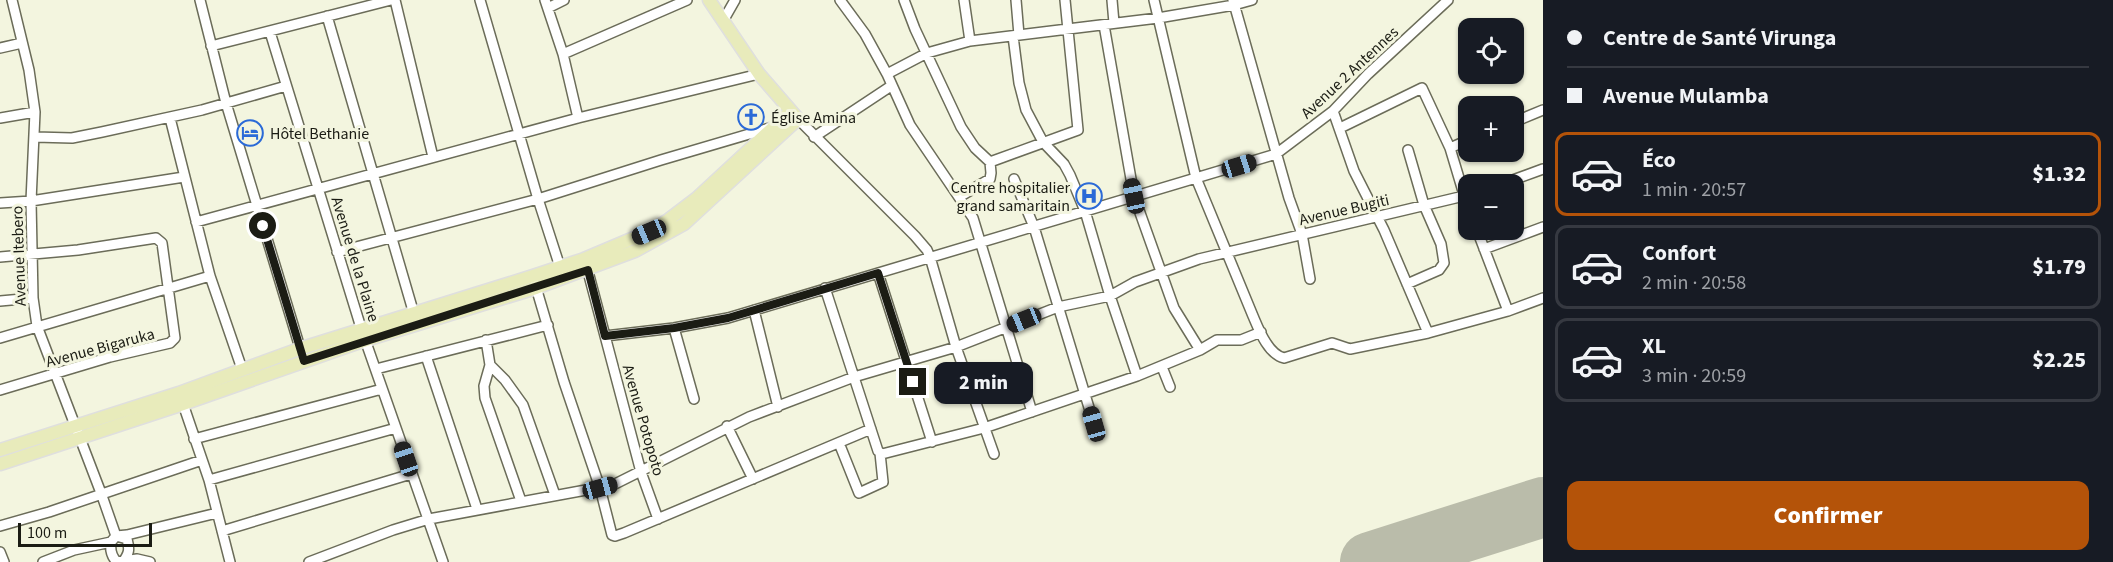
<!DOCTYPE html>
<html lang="fr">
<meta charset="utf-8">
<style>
:root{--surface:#171b24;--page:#20242c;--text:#f1f3f6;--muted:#9ea1a6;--line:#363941;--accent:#b45309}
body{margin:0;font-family:"Source Sans 3",sans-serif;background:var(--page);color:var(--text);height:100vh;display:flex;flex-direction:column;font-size:22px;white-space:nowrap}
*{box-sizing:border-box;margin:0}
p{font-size:20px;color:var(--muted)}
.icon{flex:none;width:33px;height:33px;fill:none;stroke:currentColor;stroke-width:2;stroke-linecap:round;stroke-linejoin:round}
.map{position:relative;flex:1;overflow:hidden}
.panel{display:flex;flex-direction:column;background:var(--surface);width:570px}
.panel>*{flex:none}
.top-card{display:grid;align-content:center;height:132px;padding:0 24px;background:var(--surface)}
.buttons{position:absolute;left:1458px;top:18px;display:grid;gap:12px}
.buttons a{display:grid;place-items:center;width:66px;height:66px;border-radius:12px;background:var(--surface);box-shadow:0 2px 4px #0004;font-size:30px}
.scale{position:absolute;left:18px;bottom:15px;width:134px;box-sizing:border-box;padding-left:6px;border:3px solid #1b1c14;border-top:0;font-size:16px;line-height:21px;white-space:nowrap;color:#1b1c14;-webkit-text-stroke:4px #f3f5df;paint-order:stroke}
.end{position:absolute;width:27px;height:27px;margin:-14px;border:8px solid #1b1c14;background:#fff;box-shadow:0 0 0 3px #fff}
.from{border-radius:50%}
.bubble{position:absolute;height:42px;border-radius:12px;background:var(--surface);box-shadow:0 2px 4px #0004;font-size:20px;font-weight:800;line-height:42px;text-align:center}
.car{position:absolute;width:18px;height:36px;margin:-18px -9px;border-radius:8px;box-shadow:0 0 4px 2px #0007;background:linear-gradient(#222 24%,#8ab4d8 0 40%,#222 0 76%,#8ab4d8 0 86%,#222 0)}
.top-card b{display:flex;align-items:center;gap:21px;height:57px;font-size:22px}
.top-card b+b{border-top:2px solid var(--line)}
.top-card i{width:15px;height:15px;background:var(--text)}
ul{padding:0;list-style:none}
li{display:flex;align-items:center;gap:18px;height:84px;margin:0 12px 9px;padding:0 12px;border:3px solid var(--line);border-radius:12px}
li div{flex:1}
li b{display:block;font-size:22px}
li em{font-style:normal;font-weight:800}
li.selected{border-color:var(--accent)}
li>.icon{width:54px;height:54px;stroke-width:1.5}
.button{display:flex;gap:12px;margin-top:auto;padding:12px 24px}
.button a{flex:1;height:69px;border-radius:12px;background:var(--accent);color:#fff;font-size:24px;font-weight:800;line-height:69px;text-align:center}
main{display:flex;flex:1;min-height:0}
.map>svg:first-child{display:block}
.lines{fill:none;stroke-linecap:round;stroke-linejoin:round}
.runway{stroke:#babcaa;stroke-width:60}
.minor-casing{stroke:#6b6c59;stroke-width:12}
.major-casing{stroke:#dfdfde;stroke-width:15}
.minor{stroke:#fff;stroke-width:9}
.major{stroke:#e8ebbb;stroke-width:12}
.route{stroke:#1b1c14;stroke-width:8}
.labels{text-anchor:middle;stroke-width:6;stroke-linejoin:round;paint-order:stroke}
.street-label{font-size:16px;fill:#1b1c14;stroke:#f3f5df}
.poi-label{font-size:16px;fill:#1b1c14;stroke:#f3f5df;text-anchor:start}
</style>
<main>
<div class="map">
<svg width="1543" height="562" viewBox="0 0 1543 562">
<rect width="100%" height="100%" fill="#f3f5df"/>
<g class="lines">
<path class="runway" d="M1370,562l173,-55"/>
<g class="minor-casing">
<path id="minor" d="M12,0l17,70 6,42 -4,89 2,97 4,28 64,167 15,43 11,3c3,11 2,14 -4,23
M200,0l26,103 78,258
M395,0l38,157
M480,0l58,199 22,68
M545,0l18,54 15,64
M840,0l25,34 22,40 23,51 63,93 59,194
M904,0l11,29 46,98 14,21 15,14 1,11 -1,6 -31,18
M964,0l6,41
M1016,0l3,35
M1112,0l2,23
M1154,0l42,178 57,138c6,14 15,38 31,42l48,-15 18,6 78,-16
M1233,0l56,198 13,36 8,45
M548,8l16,-8
M327,16l87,298
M723,21l12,-21
M1104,25l30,171 40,112 26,42
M270,32l92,299 81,231
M1013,36l6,47 7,27 17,32 21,22 6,11 15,36 25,85 27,80
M211,46l180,-46
M0,48l22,-5
M563,54l124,-54
M887,74l40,-21 43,-12 188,-23 76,-13 18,-5
M1333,111l21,60 30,59 44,103 80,-22
M0,118l35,-6
M170,118l40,158 32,93
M798,119l117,117 12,14 3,7 26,90 38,107
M1514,122l29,-12
M1340,128l82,-40 28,60 18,60
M35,137l37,1 30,-6 100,-22 84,-24
M814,137l77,-51
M1450,148l18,-8
M990,162l88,-32 -13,-130
M1014,179l20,48 60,197
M1502,184l41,-15
M0,203l31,-2 153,-24
M196,222l382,-104 181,-44
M1477,230l31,81 35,-13
M1484,249l59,-22
M337,252l201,-53 123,-39 112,-33
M0,257l78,-7 78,-12 6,5 13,95 -5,5 -60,14 -110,33
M586,264l55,208 17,47
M878,273l54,169
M535,284l29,98 36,106 12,47 3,1 9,-3 247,-104
M1407,284l32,-14 5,-7 -3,-19 -17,-39 -16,-55
M825,288l53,163 4,3 102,-26 153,-52 63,-26 17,-10h24l20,-8
M0,301l33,-3
M754,310l24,97
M674,328l20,71
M605,336l69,-8 54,-10 548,-164 57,-43 35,-37 80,-74
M0,338l210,-62
M486,340l4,25 -6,21 1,12 36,103
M426,356l51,153
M490,365l15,15 18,25 32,90
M1162,367l8,20
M376,369l172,-44
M182,401l27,79 21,82
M727,426l26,53
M194,439l188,-50
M839,443l20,50 24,-11 -3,-29
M209,480l187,-52
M0,526l49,-14 153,-52
M222,531l189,-57
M111,542c-1,7 0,14 6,20
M0,552l4,10
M43,562l31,-12 37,-8 5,-6 11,-1 90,-22
M116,562l21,-3 13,3
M309,562l84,-32 36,-11 184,-34 136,-68 105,-40 102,-30 102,-40 52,-11 25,-14 64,-23 269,-64"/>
</g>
<g class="major-casing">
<path id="major" d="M0,450l179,-57 120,-44 234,-73 51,-17 45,-19 20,-8 19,-12 29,-22 94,-87
M0,464l183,-60 183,-64 170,-52 99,-37 49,-27 114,-105 -39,-45 -50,-74"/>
</g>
<use href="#minor" class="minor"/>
<use href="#major" class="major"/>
</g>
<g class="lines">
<path class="route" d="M263,226l41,135 284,-91 17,66 69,-8 54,-10 150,-45 35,109"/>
</g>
<defs>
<g id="church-ring" transform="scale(1.35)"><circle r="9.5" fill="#f3f5df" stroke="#2b6ad7" stroke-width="1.5"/><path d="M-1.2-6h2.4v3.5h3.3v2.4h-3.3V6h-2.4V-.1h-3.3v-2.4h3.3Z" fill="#2b6ad7"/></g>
<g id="hotel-ring" transform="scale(1.35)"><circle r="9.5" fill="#f3f5df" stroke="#2b6ad7" stroke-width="1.5"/><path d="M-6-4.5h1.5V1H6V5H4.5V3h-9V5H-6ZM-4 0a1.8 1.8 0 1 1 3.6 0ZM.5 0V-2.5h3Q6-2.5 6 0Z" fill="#2b6ad7"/></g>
<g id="hospital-ring" transform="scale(1.35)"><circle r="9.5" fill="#f3f5df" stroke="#2b6ad7" stroke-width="1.5"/><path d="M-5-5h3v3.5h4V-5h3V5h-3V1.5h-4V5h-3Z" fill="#2b6ad7"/></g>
</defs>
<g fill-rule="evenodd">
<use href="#church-ring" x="751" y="117"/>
<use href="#hotel-ring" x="250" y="133"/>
<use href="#hospital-ring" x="1089" y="196"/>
</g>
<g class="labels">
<g class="street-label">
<text transform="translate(1349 72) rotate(-43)" y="6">Avenue 2 Antennes</text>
<text transform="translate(1344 209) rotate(-13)" y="6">Avenue Bugiti</text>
<text transform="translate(18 256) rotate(-92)" y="6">Avenue Itebero</text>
<text transform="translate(356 259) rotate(73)" y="6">Avenue de la Plaine</text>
<text transform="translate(100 347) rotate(-15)" y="6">Avenue Bigaruka</text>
<text transform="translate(644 420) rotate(74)" y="6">Avenue Potopoto</text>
</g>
<g class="poi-label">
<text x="771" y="123">Église Amina</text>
<text x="270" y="139">Hôtel Bethanie</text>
<text x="1070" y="193" text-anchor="end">Centre hospitalier<tspan x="1070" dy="18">grand samaritain</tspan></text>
</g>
</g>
</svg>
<div class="buttons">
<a><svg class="icon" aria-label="locate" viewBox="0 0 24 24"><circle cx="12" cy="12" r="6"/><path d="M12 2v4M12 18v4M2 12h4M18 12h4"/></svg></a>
<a>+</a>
<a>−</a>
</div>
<div class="scale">100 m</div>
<i class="end from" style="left:263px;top:226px"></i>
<i class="end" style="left:913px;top:382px"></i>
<div class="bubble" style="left:934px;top:362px;width:99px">2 min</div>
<i class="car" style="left:1239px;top:166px;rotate:73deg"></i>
<i class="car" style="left:1134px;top:196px;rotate:348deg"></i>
<i class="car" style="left:649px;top:232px;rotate:247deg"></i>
<i class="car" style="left:1024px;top:320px;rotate:248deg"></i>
<i class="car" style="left:1094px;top:424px;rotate:344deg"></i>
<i class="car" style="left:406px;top:459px;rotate:341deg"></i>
<i class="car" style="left:600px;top:488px;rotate:75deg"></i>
</div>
<section class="panel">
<div class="top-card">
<b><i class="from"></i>Centre de Santé Virunga</b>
<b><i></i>Avenue Mulamba</b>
</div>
<ul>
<li class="selected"><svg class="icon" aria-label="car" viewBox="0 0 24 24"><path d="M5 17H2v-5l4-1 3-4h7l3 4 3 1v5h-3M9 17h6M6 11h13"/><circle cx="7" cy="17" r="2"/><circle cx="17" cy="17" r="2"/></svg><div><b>Éco</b><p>1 min · 20:57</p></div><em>$1.32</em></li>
<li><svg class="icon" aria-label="car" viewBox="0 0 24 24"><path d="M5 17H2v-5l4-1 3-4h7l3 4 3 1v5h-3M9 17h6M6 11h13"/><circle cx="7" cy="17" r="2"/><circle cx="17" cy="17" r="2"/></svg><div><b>Confort</b><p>2 min · 20:58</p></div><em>$1.79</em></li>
<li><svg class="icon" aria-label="car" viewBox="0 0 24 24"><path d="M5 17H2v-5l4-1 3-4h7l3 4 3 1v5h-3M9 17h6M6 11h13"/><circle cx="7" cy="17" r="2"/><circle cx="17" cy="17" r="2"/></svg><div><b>XL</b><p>3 min · 20:59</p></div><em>$2.25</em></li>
</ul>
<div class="button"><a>Confirmer</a></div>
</section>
</main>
